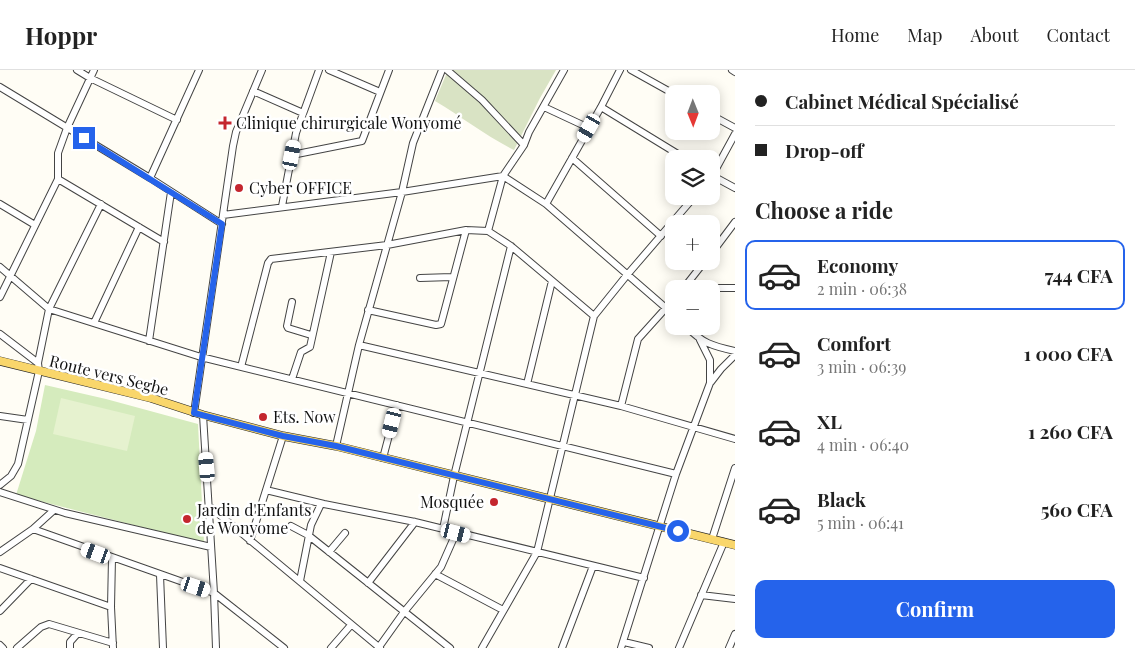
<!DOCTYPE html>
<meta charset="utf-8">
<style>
:root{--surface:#fff;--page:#f6f6f6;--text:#222;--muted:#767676;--line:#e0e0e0;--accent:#2563eb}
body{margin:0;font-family:"Playfair Display",serif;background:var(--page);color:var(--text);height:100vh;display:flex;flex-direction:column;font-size:19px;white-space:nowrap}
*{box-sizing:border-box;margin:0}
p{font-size:16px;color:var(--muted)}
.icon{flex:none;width:28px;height:28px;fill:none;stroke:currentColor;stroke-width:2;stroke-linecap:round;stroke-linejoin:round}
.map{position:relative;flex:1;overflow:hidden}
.sheet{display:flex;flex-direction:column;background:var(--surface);width:400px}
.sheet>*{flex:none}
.banner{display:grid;align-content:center;height:110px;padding:0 20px;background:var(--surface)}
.needle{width:32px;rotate:179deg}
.buttons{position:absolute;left:665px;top:15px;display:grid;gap:10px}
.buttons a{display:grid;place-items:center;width:55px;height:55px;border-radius:10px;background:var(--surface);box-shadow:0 2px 12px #0003;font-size:25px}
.end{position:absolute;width:22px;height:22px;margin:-11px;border:6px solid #2563eb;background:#fff;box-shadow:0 0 0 2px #fff}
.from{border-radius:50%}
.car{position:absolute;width:15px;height:30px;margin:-15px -8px;border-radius:6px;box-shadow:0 0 4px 1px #0007;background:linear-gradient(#fff 24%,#345 0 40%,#fff 0 76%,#345 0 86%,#fff 0)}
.banner b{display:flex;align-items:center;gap:18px;height:48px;font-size:19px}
.banner b+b{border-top:1px solid var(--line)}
.banner i{width:12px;height:12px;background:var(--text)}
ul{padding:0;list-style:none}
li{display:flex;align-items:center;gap:15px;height:70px;margin:0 10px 8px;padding:0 10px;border:2px solid transparent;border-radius:10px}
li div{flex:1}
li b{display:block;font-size:19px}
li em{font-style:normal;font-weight:700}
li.active{border-color:var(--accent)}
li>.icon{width:45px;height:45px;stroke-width:1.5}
h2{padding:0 20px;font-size:22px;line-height:60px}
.action{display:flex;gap:10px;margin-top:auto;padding:10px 20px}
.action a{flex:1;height:58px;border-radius:10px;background:var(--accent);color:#fff;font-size:20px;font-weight:700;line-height:58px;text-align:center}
header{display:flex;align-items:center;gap:30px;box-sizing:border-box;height:70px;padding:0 25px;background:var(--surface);border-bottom:1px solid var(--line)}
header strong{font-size:24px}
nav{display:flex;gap:28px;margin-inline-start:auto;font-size:18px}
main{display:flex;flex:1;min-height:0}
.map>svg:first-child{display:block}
.green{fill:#d5ebbd}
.cemetery{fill:#d9e3c4}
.pitch{fill:#e6f2cf}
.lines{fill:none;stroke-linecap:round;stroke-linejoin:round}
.minor-casing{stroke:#444;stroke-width:8}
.major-casing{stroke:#222;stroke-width:9}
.minor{stroke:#fff;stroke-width:6}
.major{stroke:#f9d66b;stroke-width:8}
.route{stroke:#2563eb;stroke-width:6}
.poi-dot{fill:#c4262e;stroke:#fff;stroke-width:2}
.labels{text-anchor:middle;stroke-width:5;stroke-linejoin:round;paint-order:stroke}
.poi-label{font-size:16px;fill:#111;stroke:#fff;text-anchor:start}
.street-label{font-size:16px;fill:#111;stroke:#fff}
</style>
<header>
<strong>Hoppr</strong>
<nav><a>Home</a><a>Map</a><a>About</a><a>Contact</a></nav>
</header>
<main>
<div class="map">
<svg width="735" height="578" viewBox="0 0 735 578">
<rect width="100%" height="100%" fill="#fffdf5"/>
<path class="green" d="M45,315l61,14 92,25 6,119 -188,-48 20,-64z"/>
<path class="cemetery" d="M448,0h108l-16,28 -26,52c-28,-14 -52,-33 -79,-49z"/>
<path class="pitch" d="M61,328l74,18 -8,35 -74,-17z"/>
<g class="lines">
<g class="minor-casing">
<path id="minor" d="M77,0l13,8 87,42
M329,0l51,22
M447,0l35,30 42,45
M631,0l43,24
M732,0l3,2
M0,17l150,91 72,46
M253,21l50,22
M544,37l45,21
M601,37l85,52
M711,45l24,13
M292,85l70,-14 27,-71
M572,88l89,78
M711,105l24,13
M150,108l49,-108
M711,108l24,-44
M58,109l106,63
M0,134l35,21
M546,134l55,-97 19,-37
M282,136l14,-73 23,-63
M223,145l179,-23 101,-16 43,28 128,111
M488,161l15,-55 21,-31 5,-13 35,-62
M711,184l24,-32
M0,197l49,42 152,48 475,117
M420,208l32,-1
M684,218h51
M683,219l22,-28
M0,227l58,-118v-26l9,-25 27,-58
M292,232l-5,24 1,2 23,7
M368,240l68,15 5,-1 25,-94
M94,253l45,-96
M686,256c16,17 26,20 49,25
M0,264l38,29
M149,271l22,-149
M359,275l262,61 114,33
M241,297l27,-104 3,-4 116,-14 79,-15 22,1 23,15 83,70
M292,309l9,-27 9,-5 21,-95
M711,312l10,-13 14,-14
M527,314l25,-103
M621,336l17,-67 36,-40
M194,343l39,-267 3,-14 26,-62
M203,345l11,178 2,55
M0,346l28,4
M336,376l23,-101 43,-153 11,-49 29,-73
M383,388l14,-53
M0,415l11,-9 7,-12 21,-93 -1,-8 11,-54 52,-105
M266,420l58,14 91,18 229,56
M0,422l65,21 146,34
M209,436l171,142
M291,456l17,9 142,113
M33,459l181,64 70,55
M443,459l11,-53 57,-230
M712,469l23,-71
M250,471l33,-105
M0,482l33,-23 21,-19
M329,482l16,-19
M112,488l-1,49 2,41
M0,498l111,39
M435,504l68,36
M160,505l3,73
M300,511l11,-56 10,-21h3
M368,513l47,-61
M701,525l34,4
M0,541l31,-32
M624,572l25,6
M0,575l3,3
M379,577l25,-35 37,-45 15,-34
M17,578l24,-21 8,-3 64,19
M70,578v-6l8,-9
M331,578l20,-23
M482,578l55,-96 57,-236 33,-41 68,-79
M562,578l31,-82
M621,578l55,-174 34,-91v-23l-10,-20
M679,578l45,-106
M729,578l6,-14"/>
</g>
<g class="major-casing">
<path id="major" d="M0,291l151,37 52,17 80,21 53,10 399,99"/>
</g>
<use href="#minor" class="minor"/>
<use href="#major" class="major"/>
</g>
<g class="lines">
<path class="route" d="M84,68l138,86 -28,189 89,23 53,10 342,85"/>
</g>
<g class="poi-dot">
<path d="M222.5 45.5h5v5h5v5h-5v5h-5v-5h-5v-5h5z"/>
<circle cx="239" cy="118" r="5"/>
<circle cx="263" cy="347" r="5"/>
<circle cx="494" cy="432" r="5"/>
<circle cx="187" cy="449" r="5"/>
</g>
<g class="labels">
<g class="poi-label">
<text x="236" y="59">Clinique chirurgicale Wonyomé</text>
<text x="249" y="124">Cyber OFFICE</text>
<text x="273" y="353">Ets. Now</text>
<text x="484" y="438" text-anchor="end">Mosquée</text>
<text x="197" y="446">Jardin d'Enfants<tspan x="197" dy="18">de Wonyome</tspan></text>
</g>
<g class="street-label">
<text transform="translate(109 305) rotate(14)" y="6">Route vers Segbe</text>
</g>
</g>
</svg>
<div class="buttons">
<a><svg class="needle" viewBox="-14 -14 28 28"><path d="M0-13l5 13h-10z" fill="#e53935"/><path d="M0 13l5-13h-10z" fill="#767676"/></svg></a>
<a><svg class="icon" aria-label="layers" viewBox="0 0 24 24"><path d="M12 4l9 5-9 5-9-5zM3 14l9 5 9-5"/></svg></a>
<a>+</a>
<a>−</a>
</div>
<i class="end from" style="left:678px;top:461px"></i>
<i class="end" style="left:84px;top:68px"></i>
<i class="car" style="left:589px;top:58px;rotate:210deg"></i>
<i class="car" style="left:292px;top:85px;rotate:11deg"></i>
<i class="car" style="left:392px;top:353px;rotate:194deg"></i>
<i class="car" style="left:207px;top:397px;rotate:355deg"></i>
<i class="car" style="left:456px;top:463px;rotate:104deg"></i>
<i class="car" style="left:96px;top:483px;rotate:290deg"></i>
<i class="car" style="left:196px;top:517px;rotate:108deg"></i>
</div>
<section class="sheet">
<div class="banner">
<b><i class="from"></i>Cabinet Médical Spécialisé</b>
<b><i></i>Drop-off</b>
</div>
<h2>Choose a ride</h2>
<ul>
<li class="active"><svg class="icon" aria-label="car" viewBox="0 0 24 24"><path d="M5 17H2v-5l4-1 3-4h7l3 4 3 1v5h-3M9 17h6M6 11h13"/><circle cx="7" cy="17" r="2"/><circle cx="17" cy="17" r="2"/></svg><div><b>Economy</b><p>2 min · 06:38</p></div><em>744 CFA</em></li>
<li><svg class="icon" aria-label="car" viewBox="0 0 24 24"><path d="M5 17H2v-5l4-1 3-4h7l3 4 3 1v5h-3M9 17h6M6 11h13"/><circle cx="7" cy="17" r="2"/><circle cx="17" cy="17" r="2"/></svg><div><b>Comfort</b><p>3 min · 06:39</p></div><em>1 000 CFA</em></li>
<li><svg class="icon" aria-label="car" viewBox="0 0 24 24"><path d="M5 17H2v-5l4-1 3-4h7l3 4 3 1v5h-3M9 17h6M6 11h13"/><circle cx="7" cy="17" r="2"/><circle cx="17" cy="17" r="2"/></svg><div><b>XL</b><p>4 min · 06:40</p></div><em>1 260 CFA</em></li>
<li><svg class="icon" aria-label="car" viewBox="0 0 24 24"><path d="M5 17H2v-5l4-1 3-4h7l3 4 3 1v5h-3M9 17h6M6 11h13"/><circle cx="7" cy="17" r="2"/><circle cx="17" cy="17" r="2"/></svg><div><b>Black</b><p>5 min · 06:41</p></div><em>560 CFA</em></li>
</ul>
<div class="action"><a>Confirm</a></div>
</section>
</main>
